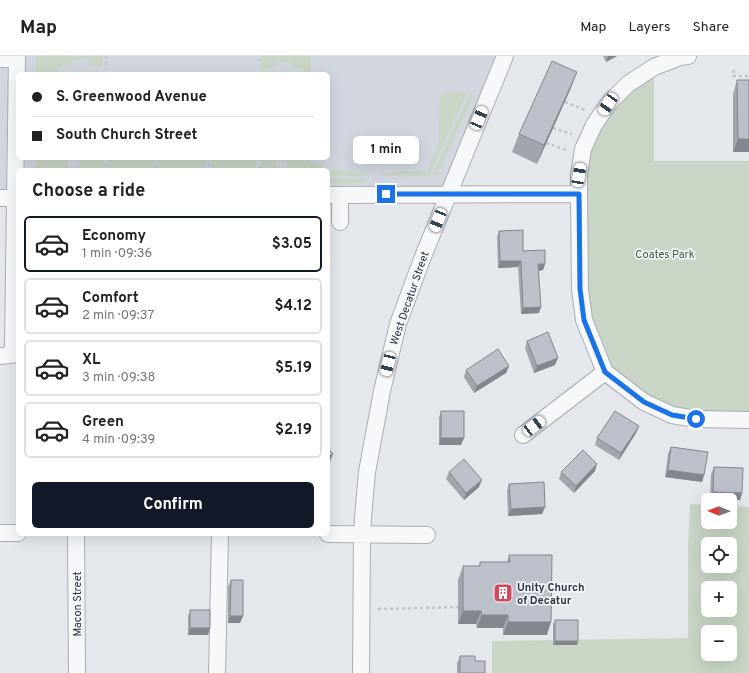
<!DOCTYPE html>
<meta charset="utf-8">
<style>
:root{--surface:#fff;--page:#f6f6f6;--text:#222;--muted:#767676;--line:#e0e0e0;--accent:#111827}
body{margin:0;font-family:Overpass,sans-serif;background:var(--page);color:var(--text);height:100vh;display:flex;flex-direction:column;font-size:15px;white-space:nowrap}
*{box-sizing:border-box;margin:0}
p{font-size:13px;color:var(--muted)}
.icon{flex:none;width:22px;height:22px;fill:none;stroke:currentColor;stroke-width:2;stroke-linecap:round;stroke-linejoin:round}
.map{position:relative;flex:1;overflow:hidden}
.details{position:absolute;left:16px;top:112px;width:314px;height:368px;display:flex;flex-direction:column;background:var(--surface);border-radius:6px;box-shadow:0 4px 16px #0002}
.details>*{flex:none}
.guide{position:absolute;left:16px;top:16px;width:314px;height:88px;border-radius:6px;box-shadow:0 4px 16px #0002;display:grid;align-content:center;height:88px;padding:0 16px;background:var(--surface)}
.needle{width:26px;rotate:271deg}
.fabs{position:absolute;left:701px;top:437px;display:grid;gap:8px}
.fabs a{display:grid;place-items:center;width:36px;height:36px;border-radius:6px;background:var(--surface);box-shadow:0 4px 16px #0002;font-size:20px}
.end{position:absolute;width:18px;height:18px;margin:-9px;border:5px solid #1a73e8;background:#fff;box-shadow:0 0 0 2px #fff}
.from{border-radius:50%}
.bubble{position:absolute;height:28px;border-radius:6px;background:var(--surface);box-shadow:0 4px 16px #0002;font-size:13px;font-weight:700;line-height:28px;text-align:center}
.car{position:absolute;width:12px;height:24px;margin:-12px -6px;border-radius:5px;box-shadow:0 0 3px 1px #0007;background:linear-gradient(#fff 24%,#345 0 40%,#fff 0 76%,#345 0 86%,#fff 0)}
.guide b{display:flex;align-items:center;gap:14px;height:38px;font-size:15px}
.guide b+b{border-top:1px solid var(--line)}
.guide i{width:10px;height:10px;background:var(--text)}
ul{padding:0;list-style:none}
li{display:flex;align-items:center;gap:12px;height:56px;margin:0 8px 6px;padding:0 8px;border:2px solid var(--line);border-radius:6px}
li div{flex:1}
li b{display:block;font-size:15px}
li em{font-style:normal;font-weight:700}
li.current{border-color:var(--accent)}
li>.icon{width:36px;height:36px;stroke-width:1.5}
h2{padding:0 16px;font-size:18px;line-height:48px}
.primary-button{display:flex;gap:8px;margin-top:auto;padding:8px 16px}
.primary-button a{flex:1;height:46px;border-radius:6px;background:var(--accent);color:#fff;font-size:16px;font-weight:700;line-height:46px;text-align:center}
header{display:flex;align-items:center;gap:24px;box-sizing:border-box;height:56px;padding:0 20px;background:var(--surface);border-bottom:1px solid var(--line)}
header strong{font-size:19px}
nav{display:flex;gap:22px;margin-inline-start:auto;font-size:14px}
.map>svg:first-child{display:block}
.built{fill:#d2d6de;fill-rule:evenodd}
.green{fill:#c9d6c5;fill-rule:evenodd}
.lines{fill:none;stroke-linecap:round;stroke-linejoin:round}
.minor-casing{stroke:#a9aeb7;stroke-width:18}
.path{stroke:#c2c5cb;stroke-width:2.5;stroke-dasharray:3 3;stroke-linecap:butt}
.minor{stroke:#f7f8fa;stroke-width:16}
.wall{fill:#a1a5ae}
.shaded-wall{fill:#83868d}
.building{fill:#bbc0ca;stroke:#83868d}
.route{stroke:#1a73e8;stroke-width:5}
.labels{text-anchor:middle;stroke-width:3.5;stroke-linejoin:round;paint-order:stroke}
.park-label{font-size:11px;fill:#3f6138;stroke:#f4f6f9}
.street-label{font-size:11px;fill:#2b3445;stroke:#f4f6f9}
.poi-label{font-size:11px;font-weight:bold;fill:#2b3445;stroke:#f4f6f9;text-anchor:start}
</style>
<header>
<strong>Map</strong>
<nav><a>Map</a><a>Layers</a><a>Share</a></nav>
</header>
<div class="map">
<svg width="749" height="617" viewBox="0 0 749 617">
<rect width="100%" height="100%" fill="#e4e7ec"/>
<path class="built" d="M0,0h499l-54,133h-117v-19h-310v20h-18zM18,18h310v84h-310z"/>
<path class="green" d="M37,0h65v11c-7,0 -14,0 -16,-8h-13l-3,6 -12,2v7h-22z
M261,0h49v18h-6v-5l-10,-1 -3,-6 -15,1 -3,5 -12,1z
M654,11v94h95v259l-52,-1 -72,-31 -31,-42 -10,-26 -5,-145 15,-50z
M467,36l-38,84h-47v-2l21,-3h24l12,-27 1,-49 3,-2z
M470,36l2,4 -1,6 -34,73h-4z
M35,102h32l2,12h-34z
M80,102h24v12h-25z
M109,102h46l1,12h-47z
M158,102h48v12h-47z
M211,102h45v12h-45z
M261,102h15l1,12h-16z
M287,102h23v6h13v6h-36z
M328,114l19,1 19,4v1h-38z
M328,122l37,1 -1,4 -36,1z
M690,448l18,1v17h22v-16l19,1v166h-257v-32l196,-3v-93zM708,488h22v22h-22zM708,532h22v22h-22zM708,576h22v22h-22z"/>
<g class="lines">
<g class="minor-casing">
<path id="minor" d="M17,0l-4,290 5,5
M688,0l-8,1 -26,10 -26,17 -20,20 -14,21 -11,24 -4,26v19l1,95 4,31 21,52 39,30 28,13 24,4 53,1
M0,3h17
M328,139l251,-1
M340,139v27
M0,142h18
M0,300l18,-2
M523,379l82,-63
M0,477h18
M76,478l1,139
M328,478l99,1
M217,617l3,-139
M361,617l1,-140 2,-27 3,-34 15,-81 16,-67 24,-65 83,-203"/>
</g>
<path class="path" d="M259,6v-6
M106,9v-9
M734,14l-1,6h16
M565,46l20,8
M553,72l19,6
M546,87l21,7
M209,107v7
M106,108v6
M157,109v5
M259,114v-5
M378,553l81,-2"/>
<use href="#minor" class="minor"/>
</g>
<path class="wall" d="M603,0h14l-11,6z
M577,16l-7,18 -33,74 -25,-12 7,-18z
M737,24h12v72h-16v-58z
M499,175l24,20 22,13 -2,6 -4,1v42l-18,1 -3,-47 -20,1 -1,-31z
M527,285l28,24 -21,8 -9,-25z
M509,310l-3,7 -32,20 -10,-16 2,-7z
M441,355l20,34h-22v-27z
M18,362v80h-1v-76z
M639,370l-3,7 -17,27 -24,-15 2,-7z
M671,391l33,28 -2,7 -37,-5 3,-23z
M714,411l28,26 -2,7 -30,-1 1,-25z
M595,415l-21,22 -15,-14 2,-7z
M449,416l30,15 -15,13 -18,-21z
M509,428l36,23 -3,7 -34,2 -1,-25z
M509,499l38,80h-44v-7h-26l-1,-4h-18v-44l5,-14h16l1,-4h27z
M231,524l12,36 -3,7h-12v-36z
M190,554l20,18 -2,7h-20v-18z
M555,564l22,25h-24v-21z
M460,600l15,5 10,12h-28v-10z"/>
<path class="shaded-wall" d="M608,0h9l-11,6z
M577,16l-7,18 -33,74 7,-19z
M738,83h11v13h-16z
M500,205h21l-3,6 -20,1z
M538,208h7l-2,6 -7,1z
M541,251l-2,6 -18,1 2,-6z
M558,302l-3,7 -21,8 3,-7z
M509,310l-3,7 -32,20 3,-7z
M639,370l-3,7 -17,27 2,-7z
M441,382h23l-3,7h-22z
M333,398l-5,13v-10z
M597,408l-2,7 -21,22 2,-7z
M668,414l36,5 -2,7 -37,-5z
M482,424l-3,7 -15,13 2,-7z
M713,436l29,1 -2,7 -30,-1z
M545,451l-3,7 -34,2 3,-7z
M463,555h18l-5,13h-18z
M482,559h26l-5,13h-26z
M230,560h13l-3,7h-12z
M508,566h43l-4,13h-44z
M190,572h20l-2,7h-20z
M555,585h23l-1,4h-24z"/>
<path class="building" d="M552,5l25,11 -33,73 -25,-11z
M737,24h12v59h-11z
M523,174v21l22,-1v14h-7l3,43 -18,1 -2,-47h-21l-1,-30z
M548,276l10,26 -21,8 -10,-25z
M498,293l11,17 -32,20 -11,-16z
M441,355h23v27h-23z
M615,355l24,15 -18,27 -24,-15z
M671,391l37,5 -4,23 -36,-5z
M328,392l5,6 -5,3z
M583,394l14,14 -21,22 -15,-14z
M464,403l18,21 -16,13 -17,-21z
M714,411l29,1 -1,25 -29,-1z
M544,426l1,25 -34,2 -2,-25z
M509,499h43l-1,67h-43v-7h-26l-1,-4h-18v-45h17v-4h30z
M231,524h12v36h-13z
M190,554h20v18h-20z
M555,564h23v21h-23z
M460,600h15v5h10v12h-25z"/>
<g class="lines">
<path class="route" d="M386,138h193l1,95 4,31 21,52 39,30 28,13 24,4"/>
</g>
<defs>
<g id="building-square" transform="scale(1)"><rect x="-9" y="-9" width="18" height="18" rx="4" fill="#d1495b" stroke="#f4f6f9"/><path d="M-4-6H4V6H1V3H-1V6H-4ZM-2.5-4.3h1.7v1.8h-1.7ZM.8-4.3h1.7v1.8H.8ZM-2.5-1h1.7V.8h-1.7ZM.8-1h1.7V.8H.8Z" fill="#fff"/></g>
</defs>
<g fill-rule="evenodd">
<use href="#building-square" x="503" y="537"/>
</g>
<g class="labels">
<g class="park-label">
<text x="665" y="202">Coates Park</text>
</g>
<g class="street-label">
<text transform="translate(409 242) rotate(-71)" y="4">West Decatur Street</text>
<text transform="translate(77 548) rotate(-90)" y="4">Macon Street</text>
</g>
<g class="poi-label">
<text x="517" y="535">Unity Church<tspan x="517" dy="13">of Decatur</tspan></text>
</g>
</g>
</svg>
<div class="fabs">
<a><svg class="needle" viewBox="-14 -14 28 28"><path d="M0-13l5 13h-10z" fill="#e53935"/><path d="M0 13l5-13h-10z" fill="#767676"/></svg></a>
<a><svg class="icon" aria-label="locate" viewBox="0 0 24 24"><circle cx="12" cy="12" r="6"/><path d="M12 2v4M12 18v4M2 12h4M18 12h4"/></svg></a>
<a>+</a>
<a>−</a>
</div>
<i class="end from" style="left:696px;top:363px"></i>
<i class="end" style="left:386px;top:138px"></i>
<div class="bubble" style="left:353px;top:80px;width:66px">1 min</div>
<i class="car" style="left:608px;top:48px;rotate:214deg"></i>
<i class="car" style="left:479px;top:62px;rotate:23deg"></i>
<i class="car" style="left:579px;top:119px;rotate:9deg"></i>
<i class="car" style="left:438px;top:164px;rotate:202deg"></i>
<i class="car" style="left:388px;top:308px;rotate:194deg"></i>
<i class="car" style="left:534px;top:370px;rotate:53deg"></i>
<div class="guide">
<b><i class="from"></i>S. Greenwood Avenue</b>
<b><i></i>South Church Street</b>
</div>
<section class="details">
<h2>Choose a ride</h2>
<ul>
<li class="current"><svg class="icon" aria-label="car" viewBox="0 0 24 24"><path d="M5 17H2v-5l4-1 3-4h7l3 4 3 1v5h-3M9 17h6M6 11h13"/><circle cx="7" cy="17" r="2"/><circle cx="17" cy="17" r="2"/></svg><div><b>Economy</b><p>1 min · 09:36</p></div><em>$3.05</em></li>
<li><svg class="icon" aria-label="car" viewBox="0 0 24 24"><path d="M5 17H2v-5l4-1 3-4h7l3 4 3 1v5h-3M9 17h6M6 11h13"/><circle cx="7" cy="17" r="2"/><circle cx="17" cy="17" r="2"/></svg><div><b>Comfort</b><p>2 min · 09:37</p></div><em>$4.12</em></li>
<li><svg class="icon" aria-label="car" viewBox="0 0 24 24"><path d="M5 17H2v-5l4-1 3-4h7l3 4 3 1v5h-3M9 17h6M6 11h13"/><circle cx="7" cy="17" r="2"/><circle cx="17" cy="17" r="2"/></svg><div><b>XL</b><p>3 min · 09:38</p></div><em>$5.19</em></li>
<li><svg class="icon" aria-label="car" viewBox="0 0 24 24"><path d="M5 17H2v-5l4-1 3-4h7l3 4 3 1v5h-3M9 17h6M6 11h13"/><circle cx="7" cy="17" r="2"/><circle cx="17" cy="17" r="2"/></svg><div><b>Green</b><p>4 min · 09:39</p></div><em>$2.19</em></li>
</ul>
<div class="primary-button"><a>Confirm</a></div>
</section>
</div>
